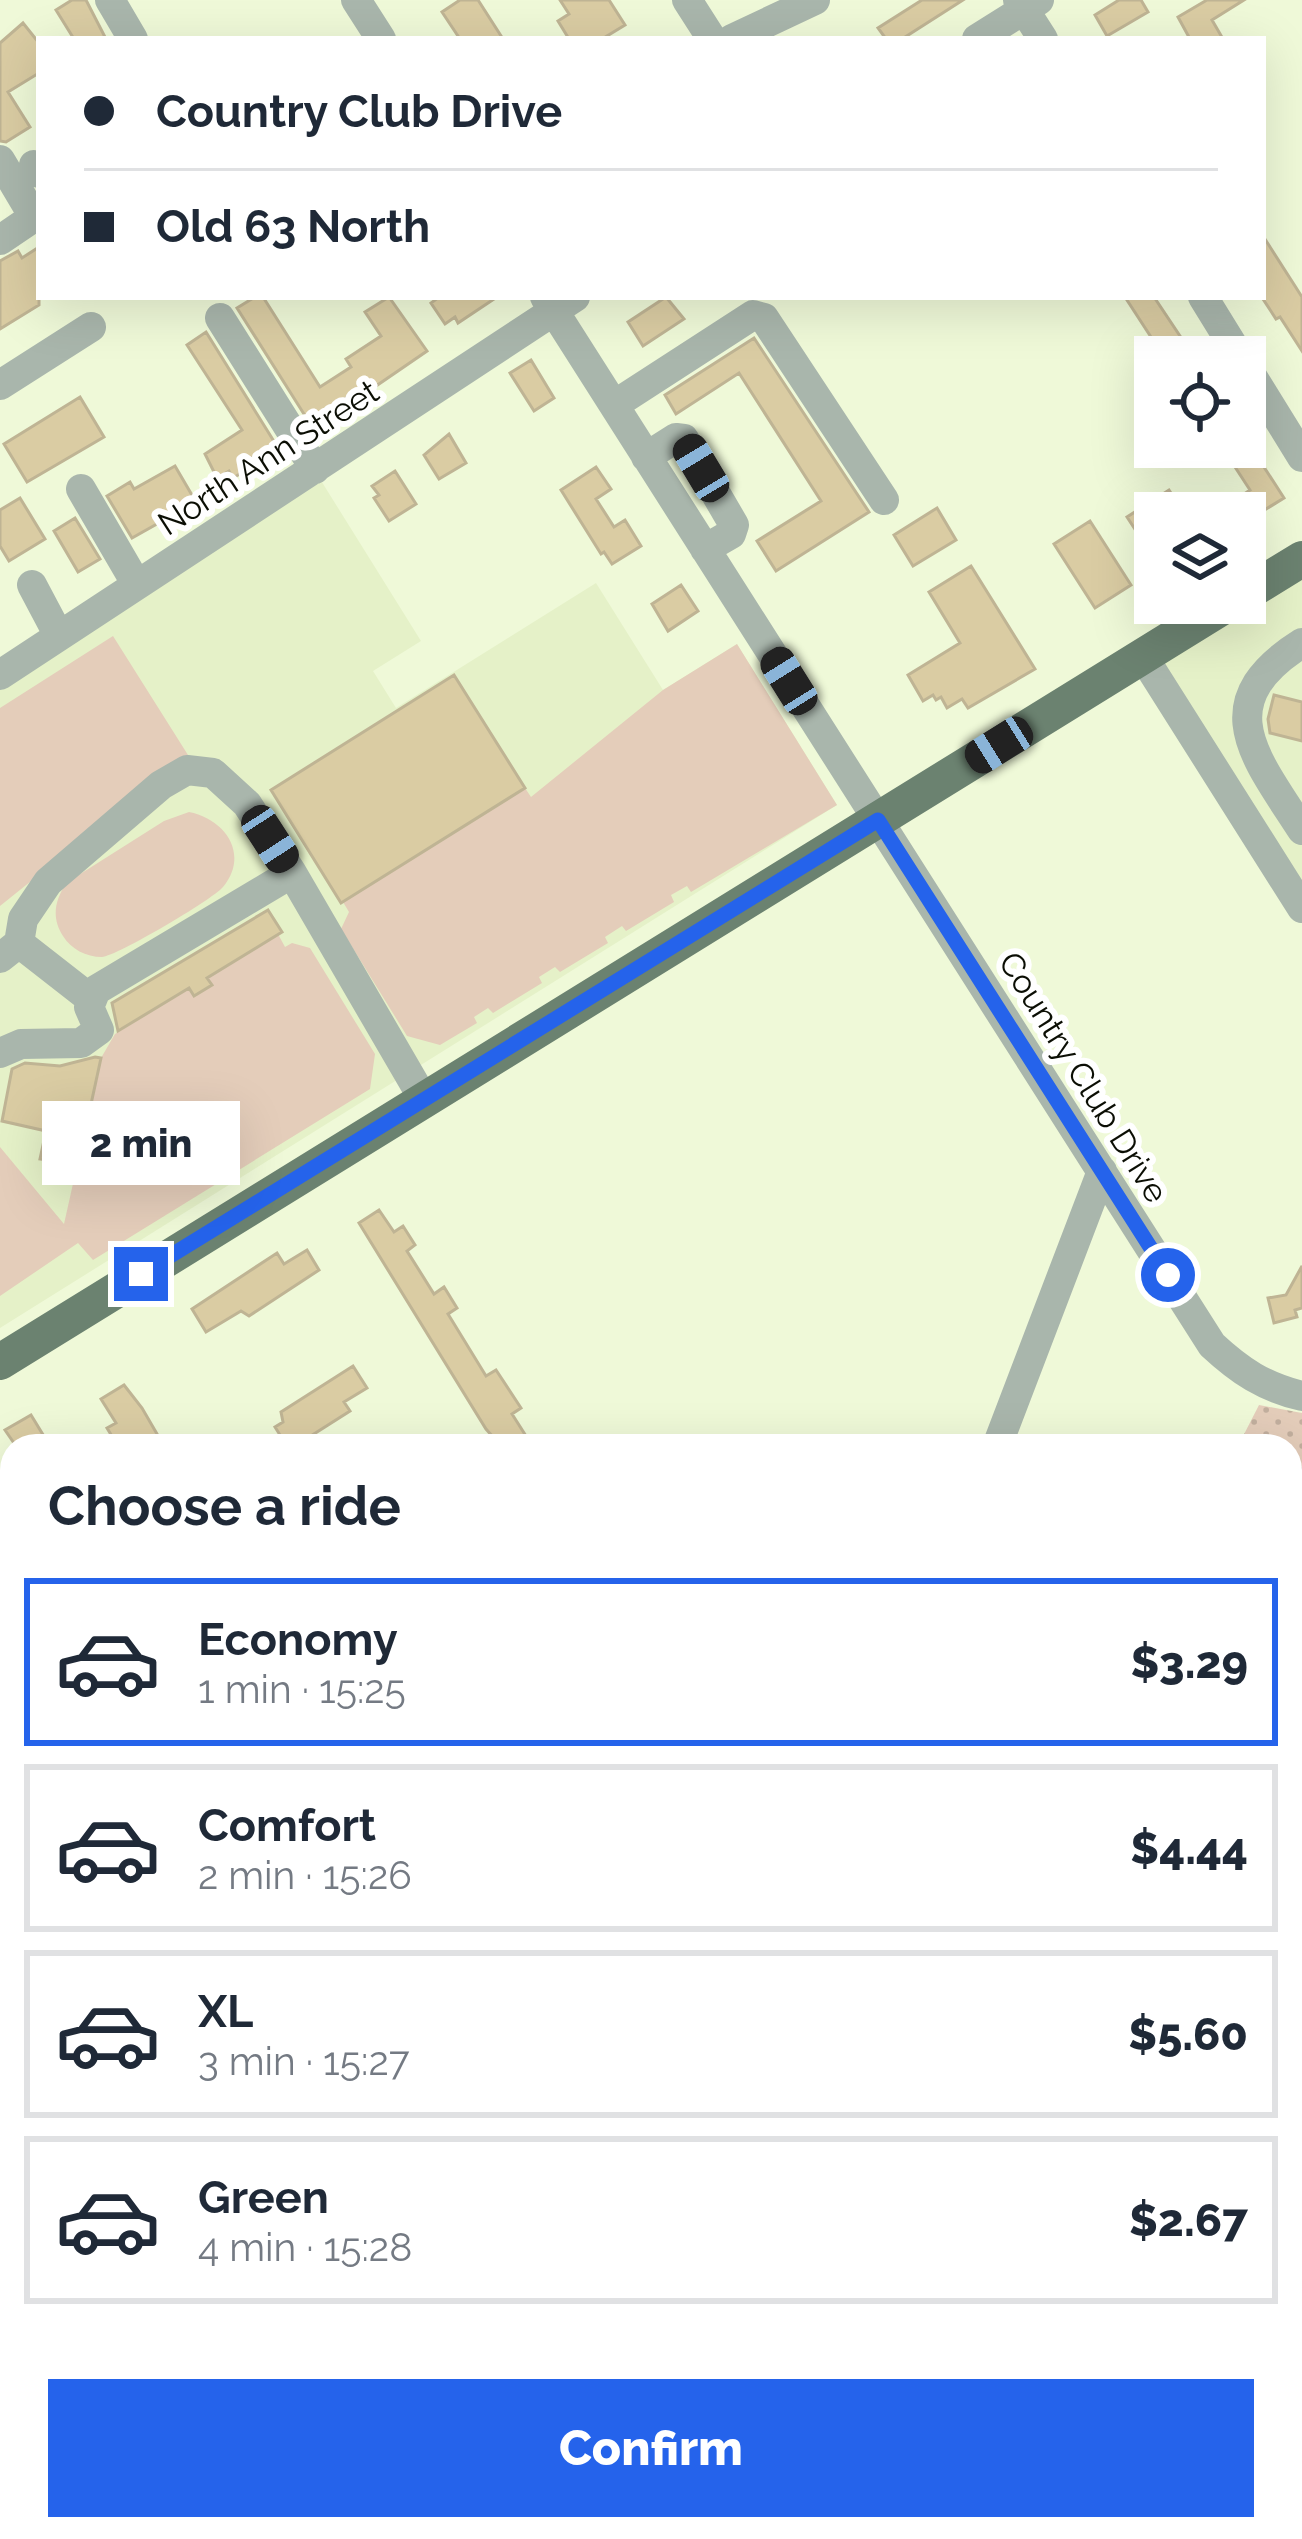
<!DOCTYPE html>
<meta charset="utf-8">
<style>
:root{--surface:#fff;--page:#f6f6f7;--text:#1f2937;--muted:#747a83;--line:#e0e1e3;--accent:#2563eb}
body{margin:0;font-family:Raleway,sans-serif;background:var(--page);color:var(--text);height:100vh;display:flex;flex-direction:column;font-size:45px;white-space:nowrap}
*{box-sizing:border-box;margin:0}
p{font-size:39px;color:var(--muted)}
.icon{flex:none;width:66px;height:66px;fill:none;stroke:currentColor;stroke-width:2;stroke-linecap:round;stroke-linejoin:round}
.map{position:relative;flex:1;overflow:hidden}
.details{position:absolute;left:0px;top:1434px;width:1302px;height:1107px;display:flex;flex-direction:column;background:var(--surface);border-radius:36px 36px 0 0;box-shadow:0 12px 48px #0002}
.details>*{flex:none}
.top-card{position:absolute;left:36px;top:36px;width:1230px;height:264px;border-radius:0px;box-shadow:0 12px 48px #0002;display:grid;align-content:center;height:264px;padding:0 48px;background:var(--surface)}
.fabs{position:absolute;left:1134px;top:336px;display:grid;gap:24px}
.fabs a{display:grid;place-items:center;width:132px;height:132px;border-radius:0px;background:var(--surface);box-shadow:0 12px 48px #0002;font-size:60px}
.end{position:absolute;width:54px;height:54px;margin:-27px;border:15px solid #2563eb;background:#fff;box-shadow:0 0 0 6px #fff}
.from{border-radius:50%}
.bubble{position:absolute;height:84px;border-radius:0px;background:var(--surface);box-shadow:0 12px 48px #0002;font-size:39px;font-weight:800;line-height:84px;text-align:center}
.car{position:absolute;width:36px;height:72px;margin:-36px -18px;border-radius:15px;box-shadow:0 0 9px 3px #0007;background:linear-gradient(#222 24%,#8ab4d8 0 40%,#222 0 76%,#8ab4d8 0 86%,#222 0)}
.top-card b{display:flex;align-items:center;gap:42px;height:114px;font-size:45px}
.top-card b+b{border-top:3px solid var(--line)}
.top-card i{width:30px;height:30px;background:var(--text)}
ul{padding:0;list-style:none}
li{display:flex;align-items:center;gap:36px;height:168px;margin:0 24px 18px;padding:0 24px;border:6px solid var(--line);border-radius:0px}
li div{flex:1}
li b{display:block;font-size:45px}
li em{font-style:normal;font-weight:800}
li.active{border-color:var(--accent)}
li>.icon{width:108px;height:108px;stroke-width:1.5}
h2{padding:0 48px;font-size:54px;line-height:144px}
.button{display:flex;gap:24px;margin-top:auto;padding:24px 48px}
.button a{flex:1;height:138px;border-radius:0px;background:var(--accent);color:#fff;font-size:48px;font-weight:800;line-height:138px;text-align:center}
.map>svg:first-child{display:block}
.built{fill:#e5f1c8}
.grass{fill:url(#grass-dots)}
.park{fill:url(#park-tufts)}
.garden{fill:#e4cdba}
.water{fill:url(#water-waves)}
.building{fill:#dacca3;stroke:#bfb494;stroke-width:3}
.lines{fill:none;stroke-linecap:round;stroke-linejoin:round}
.path{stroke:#8c937c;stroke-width:3;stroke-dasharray:9 6;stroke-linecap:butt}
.minor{stroke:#a9b6ac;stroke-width:30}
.major{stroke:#6b8270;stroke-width:36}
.route{stroke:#2563eb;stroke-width:15}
.labels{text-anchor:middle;stroke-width:12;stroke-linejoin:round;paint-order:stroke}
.street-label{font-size:33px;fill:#0b0e04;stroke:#fff}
</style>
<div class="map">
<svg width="1302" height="2539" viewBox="0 0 1302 2539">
<defs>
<pattern id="grass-dots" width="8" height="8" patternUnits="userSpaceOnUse" patternTransform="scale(3)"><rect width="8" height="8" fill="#e4cdba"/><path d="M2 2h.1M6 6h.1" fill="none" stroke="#c2af9e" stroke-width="1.8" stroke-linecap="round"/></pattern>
<pattern id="park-tufts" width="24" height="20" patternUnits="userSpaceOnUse" patternTransform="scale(3)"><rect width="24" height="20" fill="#e4cdba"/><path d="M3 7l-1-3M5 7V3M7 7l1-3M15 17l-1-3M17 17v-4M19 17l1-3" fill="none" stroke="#c2af9e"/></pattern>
<pattern id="water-waves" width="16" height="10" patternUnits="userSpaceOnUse" patternTransform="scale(3)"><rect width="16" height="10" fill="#81b5ab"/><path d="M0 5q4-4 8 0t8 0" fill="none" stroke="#6e9a92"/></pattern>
</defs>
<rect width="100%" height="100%" fill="#eff9d8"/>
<path class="built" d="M315,471l106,170 -48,30 23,37 200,-125 67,107 74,-46 100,161 -837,523v-660z
M1302,562v345l-160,-252z"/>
<path class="grass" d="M1259,1405l43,8v261l-12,-14v-214h-52z"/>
<path class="park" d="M0,1618l12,18v893h568l6,10h-586z"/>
<path class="garden" d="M113,636l75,119 -188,151v-198z
M737,644l100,161 -146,87 -4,-6 -16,9 3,7 -48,29 -4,-5 -17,11 3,6 -48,29 -5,-5 -16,10 3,6 -49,30 -5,-5 -14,9 3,6 -37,22 -33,-9 -66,-107 8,-17 -6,-10 182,-114 6,9 132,-107z
M189,812c36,7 61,42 34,75 -11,13 -106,69 -121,70 -16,0 -31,-8 -39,-21 -12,-19 -8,-35 3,-53l98,-62z
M278,934l7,13 7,-4 18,5 65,106 -5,35 -277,171 -15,-17 -78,53v-149l64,77 37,-166 14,-24 74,-46 6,8 16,-11 -4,-7z"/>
<path class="water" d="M0,2334l12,21v174h100l14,10h-126z"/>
<path class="building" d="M72,0h14l20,39h-32l-18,-29z
M460,0h18l25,39h-43l-18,-27z
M560,0h49l16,25 -23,14h-33l-11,-18 11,-7z
M922,0h41l-61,39h-16l-8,-11z
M1119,0h22l7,12 -41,24 -12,-21z
M1207,0h37l-32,20 11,19h-33l-12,-22z
M23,23l16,20v30l-31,19 22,35 -24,15 -6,-1v-98z
M1263,236l39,61v54l-22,-34 -4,2 -13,-20z
M39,247v58l-39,24v-68l18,-10 4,7z
M255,297h8l57,90 31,-20 -5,-8 35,-23 -16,-24 24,-15 38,54 -67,46 -3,-6 -48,31 -72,-114z
M439,297h58l-39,26 -3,-6 -10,7 -14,-21z
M666,297l18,22 -41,27 -15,-24z
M1125,297h29l40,60h-30z
M206,332l69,111 -31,20 4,6 -15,9 -4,-7 -12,7 -12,-24 37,-24 -55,-85z
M754,338l115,174 -93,59 -19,-30 64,-40 -82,-128 -63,41 -11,-19z
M531,360l23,38 -20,13 -24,-38z
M80,397l24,40 -77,45 -23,-38z
M449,434l17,29 -27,16 -15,-24z
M1222,447h29l33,51 -39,24v-9h-8l-6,-10 19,-13z
M175,466l21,36 -64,36 -25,-42 23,-14 4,7z
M596,467l15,22 -15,10 18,28 11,-7 16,26 -29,18 -8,-12 -3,2 -40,-64z
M395,471l21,33 -27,17 -15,-23 5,-3 -7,-9z
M1169,490l15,23h-29v47l-28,-43z
M20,498l25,41 -36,22 -9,-15v-36z
M937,508l19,32 -43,26 -19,-31z
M75,518l25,41 -22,13 -24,-41z
M1090,521l41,64 -36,23 -41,-64z
M971,566l64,103 -67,39 -6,-9 -15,9 -6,-11 -5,3 -3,-5 -10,6 -15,-26 52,-32 -31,-51z
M681,585l17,26 -30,20 -16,-27z
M454,675l71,113 -184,115 -70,-113z
M1274,695l28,7v39l-32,-8 -2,-14z
M268,910l14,22 -75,46 5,7 -18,11 -5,-8 -71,43 -6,-28z
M95,1057l6,1 -23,106 -38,-5 6,-28 -44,-10 10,-52 13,-6 35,3z
M379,1210l15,22 9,-6 12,19 -8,6 27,43 10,-7 13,21 -9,6 38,62 10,-6 25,38 -9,6 14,22 -16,10h-9l-15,-17 -127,-206z
M307,1250l12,20 -70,46 -8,-5 -35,21 -14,-23 85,-56 7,11z
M1302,1266v42l-7,2 2,7 -23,6 -6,-25 18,-3z
M353,1366l14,22 -23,14 6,9 -55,35h-8l-12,-19 8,-5 -2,-10z
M124,1385l18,23 22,38h-46l-11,-18 9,-5 -15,-24z
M31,1415l14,23 3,8h-32l-11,-16z"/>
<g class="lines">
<path class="path" d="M1290,1547l12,-7
M1290,1578l12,25
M0,1692l12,17
M0,2218l11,30 1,62
M0,2338l12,-9
M135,2529l4,10
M399,2529l5,10"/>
<path class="minor" d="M110,0l23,39
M356,0l25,39
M687,0l25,39
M1018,0l25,39
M732,39l83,-39
M977,39l62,-39
M0,160l34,57 -34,23
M34,165l5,8
M545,297l667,1048c28,26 52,42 90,51
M1203,297l37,60
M220,318l95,151
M1245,365l57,92
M0,385l91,-58
M614,405l139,-90 11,3 120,182
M646,457l30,-19 8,1 50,86 -3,9 -26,15
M81,489l56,96
M32,585l27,51
M1302,643c-96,60 -46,115 0,187
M1142,655l160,253
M0,675l575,-378
M19,943l4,-24 25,-37 113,-97 26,-15 26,3 34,31 45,69
M0,958l19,-15 73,57
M0,1053l21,-9 60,-1 18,-13 -10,-23 7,-17 196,-117 132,227
M997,1446l105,-275
M0,1594l12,18
M1290,1890l12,10
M596,2529l7,10
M624,2539l16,-10
M1179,2539l16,-10"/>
<path class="major" d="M1245,594l57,-35
M0,1362l1229,-759"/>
</g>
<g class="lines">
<path class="route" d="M141,1274l737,-454 290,455"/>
</g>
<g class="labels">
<g class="street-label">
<text transform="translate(268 457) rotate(-33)" y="12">North Ann Street</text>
<text transform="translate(1084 1077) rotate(58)" y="12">Country Club Drive</text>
</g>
</g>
</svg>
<div class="fabs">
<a><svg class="icon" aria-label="locate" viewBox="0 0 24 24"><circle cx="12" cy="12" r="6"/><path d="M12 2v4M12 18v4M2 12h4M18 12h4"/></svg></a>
<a><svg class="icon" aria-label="layers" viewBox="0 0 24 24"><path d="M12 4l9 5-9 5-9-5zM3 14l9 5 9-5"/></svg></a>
</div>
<i class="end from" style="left:1168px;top:1275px"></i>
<i class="end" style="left:141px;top:1274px"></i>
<div class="bubble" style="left:42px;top:1101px;width:198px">2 min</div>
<i class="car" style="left:701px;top:468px;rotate:329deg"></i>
<i class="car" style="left:789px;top:681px;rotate:328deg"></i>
<i class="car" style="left:999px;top:745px;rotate:238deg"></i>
<i class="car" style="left:270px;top:839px;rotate:147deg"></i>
<div class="top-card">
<b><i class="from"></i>Country Club Drive</b>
<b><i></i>Old 63 North</b>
</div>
<section class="details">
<h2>Choose a ride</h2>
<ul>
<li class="active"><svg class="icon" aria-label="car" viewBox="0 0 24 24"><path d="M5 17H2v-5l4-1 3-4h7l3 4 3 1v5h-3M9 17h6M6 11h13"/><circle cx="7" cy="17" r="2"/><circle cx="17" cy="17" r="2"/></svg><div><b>Economy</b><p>1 min · 15:25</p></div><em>$3.29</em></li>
<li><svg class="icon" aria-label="car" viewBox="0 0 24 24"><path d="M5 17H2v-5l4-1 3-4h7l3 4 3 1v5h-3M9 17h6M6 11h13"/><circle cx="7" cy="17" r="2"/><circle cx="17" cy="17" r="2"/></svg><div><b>Comfort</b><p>2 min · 15:26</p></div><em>$4.44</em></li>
<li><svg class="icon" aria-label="car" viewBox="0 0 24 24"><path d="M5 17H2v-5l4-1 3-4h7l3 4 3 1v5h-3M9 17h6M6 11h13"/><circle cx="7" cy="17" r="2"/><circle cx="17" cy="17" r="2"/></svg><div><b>XL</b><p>3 min · 15:27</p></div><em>$5.60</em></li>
<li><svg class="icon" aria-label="car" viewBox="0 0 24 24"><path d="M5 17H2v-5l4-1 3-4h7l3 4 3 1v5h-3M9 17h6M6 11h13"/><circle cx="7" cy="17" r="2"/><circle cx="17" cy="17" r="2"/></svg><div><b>Green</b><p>4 min · 15:28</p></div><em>$2.67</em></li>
</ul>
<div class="button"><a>Confirm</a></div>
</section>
</div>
